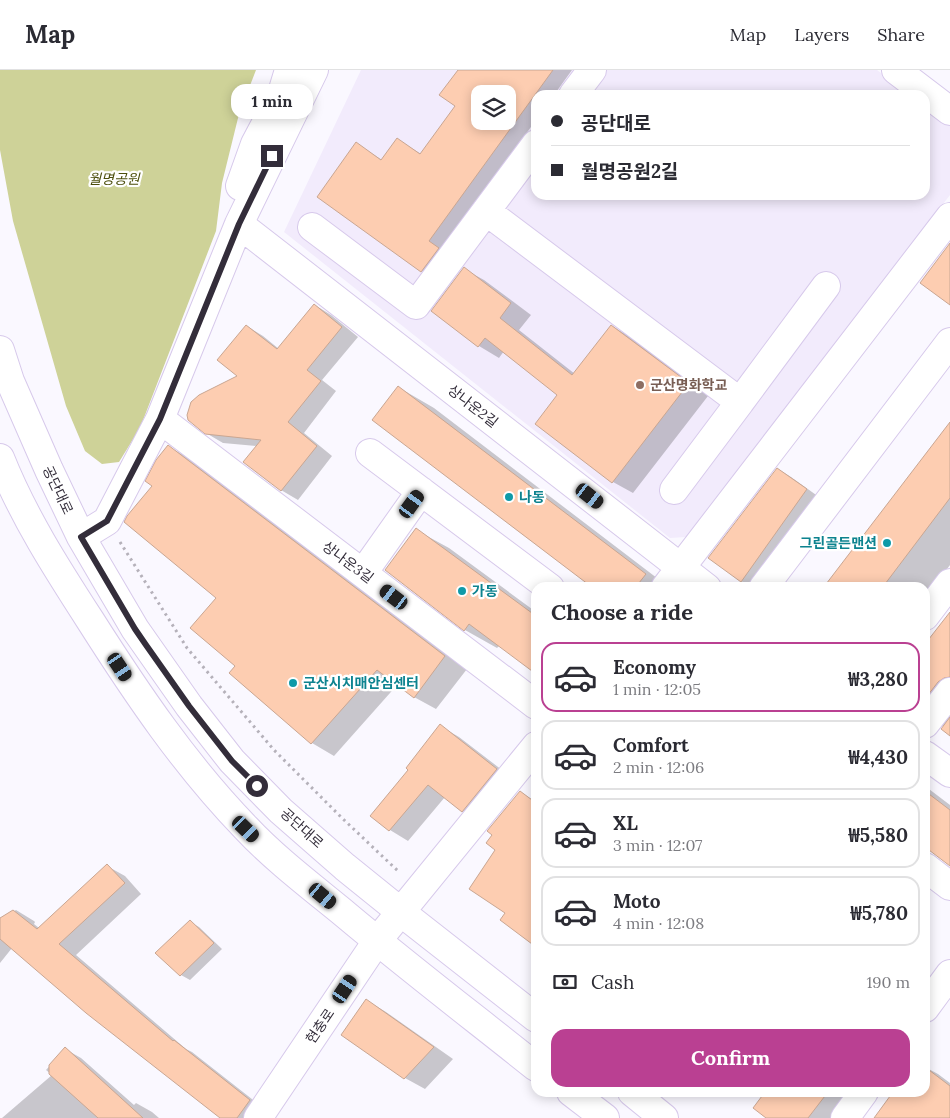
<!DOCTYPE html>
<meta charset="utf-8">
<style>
:root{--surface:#fff;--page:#f2f2f3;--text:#2b2b33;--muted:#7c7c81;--line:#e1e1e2;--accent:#ba4092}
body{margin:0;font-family:Lora,"Noto Sans KR",serif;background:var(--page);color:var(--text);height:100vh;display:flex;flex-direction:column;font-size:19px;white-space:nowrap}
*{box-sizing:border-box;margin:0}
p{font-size:16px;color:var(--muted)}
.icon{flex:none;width:28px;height:28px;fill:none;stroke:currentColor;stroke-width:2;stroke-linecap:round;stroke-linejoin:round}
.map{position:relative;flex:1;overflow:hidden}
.drawer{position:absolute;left:531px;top:512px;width:399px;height:515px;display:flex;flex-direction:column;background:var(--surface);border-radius:15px;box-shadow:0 2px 12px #0003}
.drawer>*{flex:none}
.guide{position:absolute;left:531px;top:20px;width:399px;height:110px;border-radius:15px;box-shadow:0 2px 12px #0003;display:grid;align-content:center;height:110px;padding:0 20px;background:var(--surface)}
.tools{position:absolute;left:471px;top:15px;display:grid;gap:10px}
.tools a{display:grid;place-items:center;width:45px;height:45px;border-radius:10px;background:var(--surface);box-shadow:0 2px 12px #0003;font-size:25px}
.end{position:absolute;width:22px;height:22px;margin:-11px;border:6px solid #332d3a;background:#fff;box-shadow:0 0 0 2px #fff}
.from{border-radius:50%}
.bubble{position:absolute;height:35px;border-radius:15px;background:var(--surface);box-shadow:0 2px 12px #0003;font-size:16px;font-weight:700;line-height:35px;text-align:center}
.car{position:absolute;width:15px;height:30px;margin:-15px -8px;border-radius:6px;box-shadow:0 0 4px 1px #0007;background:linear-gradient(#222 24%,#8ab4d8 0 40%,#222 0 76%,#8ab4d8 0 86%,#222 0)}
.guide b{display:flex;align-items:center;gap:18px;height:48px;font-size:19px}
.guide b+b{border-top:1px solid var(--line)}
.guide i{width:12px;height:12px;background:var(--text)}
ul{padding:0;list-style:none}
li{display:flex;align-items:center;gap:15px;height:70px;margin:0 10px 8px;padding:0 10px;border:2px solid var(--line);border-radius:15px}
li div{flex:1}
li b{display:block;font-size:19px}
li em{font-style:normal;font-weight:700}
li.active{border-color:var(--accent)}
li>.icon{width:45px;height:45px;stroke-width:1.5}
h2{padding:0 20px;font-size:22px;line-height:60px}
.pay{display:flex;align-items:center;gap:12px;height:55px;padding:0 20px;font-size:19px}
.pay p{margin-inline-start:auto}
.button{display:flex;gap:10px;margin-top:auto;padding:10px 20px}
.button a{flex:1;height:58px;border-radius:15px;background:var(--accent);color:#fff;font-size:20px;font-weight:700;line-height:58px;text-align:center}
header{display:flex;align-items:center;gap:30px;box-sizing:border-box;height:70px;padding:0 25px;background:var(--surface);border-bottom:1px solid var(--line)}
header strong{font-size:24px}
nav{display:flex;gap:28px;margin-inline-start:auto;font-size:18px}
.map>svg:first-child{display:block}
.built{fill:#f2ebfc;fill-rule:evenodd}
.green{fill:#ced298}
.shadow{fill:#0003;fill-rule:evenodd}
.building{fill:#fdcdb1;stroke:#c9a692;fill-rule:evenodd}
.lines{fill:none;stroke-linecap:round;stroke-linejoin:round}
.minor-casing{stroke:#d7c9eb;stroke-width:30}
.path{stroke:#b5b1ba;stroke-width:3;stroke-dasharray:2.5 4;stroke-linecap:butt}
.minor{stroke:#fff;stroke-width:28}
.route{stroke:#332d3a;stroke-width:6}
.education-dot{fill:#8d6e63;stroke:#fff;stroke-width:2}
.culture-dot{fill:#0f9aa8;stroke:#fff;stroke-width:2}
.labels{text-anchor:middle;stroke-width:4.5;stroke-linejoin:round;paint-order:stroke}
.park-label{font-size:14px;font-style:italic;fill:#4c4e0c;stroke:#fff}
.education-label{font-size:14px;font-weight:bold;fill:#785e54;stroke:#fff;text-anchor:start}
.street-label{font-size:14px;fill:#332d3a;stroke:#fff}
.culture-label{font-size:14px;font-weight:bold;fill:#0d838f;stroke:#fff;text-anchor:start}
</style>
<header>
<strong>Map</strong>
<nav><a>Map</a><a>Layers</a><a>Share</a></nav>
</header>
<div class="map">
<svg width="950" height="1048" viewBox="0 0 950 1048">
<rect width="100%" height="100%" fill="#faf8ff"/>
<path class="built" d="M361,0h516l33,25h-374v100h389v-89l25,19v70l-264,342 -16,1 -386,-306zM480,24h28v27h-28z"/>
<path class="green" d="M0,0h256l-17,44 -17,69 -6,48 -76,197 -21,34 -17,2 -17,-13 -19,-45 -53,-185 -13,-71z"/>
<path class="shadow" d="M458,0h114l-18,25h-18v25l-94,130 -6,29 -14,-8 -65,-127 25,16 15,-21 24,15 35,-48 3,-35zM480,24h28v27h-28z
M464,199l20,11 47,35 -12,15 56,44 37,-48 20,12 76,58 -75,97 -20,-11 -54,-87 -55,-44 -5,7 -20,-12z
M315,235l16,10 27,22 -36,43 14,11 -32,42 28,23 -34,44 -17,-10 -24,-44 -34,-3 -17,-10 34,-57 7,-50 16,10 16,13z
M398,317l36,21 236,180h-75z
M950,354v141l-25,33v-10h-100z
M169,377l22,12 276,210 -31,40 -22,-12 -16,-13 -64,72 -22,-13 -81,-70 6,-7 -20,-68 -63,-112z
M778,399l13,8 28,20 -66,91 -12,-7z
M416,460l33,18 87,64v60l-36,-27 -3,3 -32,-18z
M950,544v121l-6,-8 -19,-10v-71z
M440,656l19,11 56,43 -34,42 -18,-11 -18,-14 -37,44 -18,-11 -18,-15 38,-45z
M925,716l25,19v59l-25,-19z
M520,722l15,9 1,-3v147l-35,-25 6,-7 -10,-63z
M107,796l18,10 16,18 -65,61 110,94 6,3 75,59 -5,7h-40l-210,-170 -12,15v-43l16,-10 18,11 1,1 -1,2 5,4z
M190,852l9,5 23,22 -32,31 -9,-5z
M366,930l20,12 67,47 -28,30 -20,-11z
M65,979l16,9 53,47 2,-2 16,9 7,6h-157l50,-43 -6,-5z
M925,997l13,7 12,9v35h-75l50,-26z
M767,1022h90l-20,26h-69z"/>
<path class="building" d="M458,0h95l-124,171 10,7 -18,24 -104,-75 39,-55 25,18 16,-22 23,16 35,-48 -16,-11zM480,24h28v27h-28z
M950,173v62l-30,-22z
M464,197l47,36 -11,15 72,57 39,-50 78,58 -77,100 -77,-59 22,-29 -72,-57 -7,9 -47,-36z
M314,234l28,23 -35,43 14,11 -33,41 29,24 -36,45 -38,-29 18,-22 -56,-6 -17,-14 -1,-5 4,-13 8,-7 38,-19 -20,-16 29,-35 31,24z
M398,316l248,188 -11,14h-42l-221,-168z
M950,352v76l-68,90h-59z
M168,375l277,211 -31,42 -37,-28 -66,74 -82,-71 6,-7 -45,-38 26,-30 -92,-76 3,-6 25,-30 -7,-5 11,-21z
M777,398l30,21 -66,93 -33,-24z
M416,458l120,88v58l-67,-50 -5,7 -79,-61z
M950,542v65l-6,1 -6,4 -13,17v-55z
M950,647v19l-9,-7z
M440,654l57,45 -35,43 -34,-27 -39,46 -19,-15 38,-46 -2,-2z
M520,721l16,12v144l-36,-27 5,-7 -36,-24 26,-39 -9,-7 6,-8 -5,-4z
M925,721l25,19v56l-25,-19z
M107,794l18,19 -66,61 114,97 1,-1 76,60 -13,18h-17l-134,-105 -86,-74v-21l13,-8 24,19z
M190,850l24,23 -34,33 -25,-23z
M366,929l68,48 -30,32 -63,-44z
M65,977l78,71h-45l-49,-44v-9z
M925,997l25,19v32h-76l19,-26h32z
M765,1022h63l-20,26h-42l-13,-10z"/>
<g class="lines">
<g class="minor-casing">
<path id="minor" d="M896,0l54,41
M573,25l19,-25
M240,116l15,-42 27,-51 7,-23
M486,141l254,191 86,-116
M239,154l468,364
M312,157l104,78 120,-161
M0,280l10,31 39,89 32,67 54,92 54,77 43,55 49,50 64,56 57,46 134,105
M160,349l376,286
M370,383l180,135
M0,388c23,58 57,111 90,162 47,74 95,145 156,208 30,32 66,59 100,87 62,52 126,101 190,152
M674,420l66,-88
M81,467l26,-16 53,-102 79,-195 75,-154
M363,503l58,-82
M665,518l285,-371
M763,518l187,-246
M925,546l25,-33
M925,654l25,-32
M925,685l25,18
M925,797l25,19
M925,938l25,-34
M571,1022l34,26
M632,1022l32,26
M258,1048l119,-177 159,-195
M845,1048l19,-26"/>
</g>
<path class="path" d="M120,472l67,106 87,102 68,68 57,54"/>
<use href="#minor" class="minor"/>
</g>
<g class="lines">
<path class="route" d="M257,716l-25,-25 -43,-55 -43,-61 -11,-16 -54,-92 26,-16 53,-102 79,-195 33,-68"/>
</g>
<circle class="education-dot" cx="640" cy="315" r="5"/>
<g class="culture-dot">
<circle cx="509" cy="427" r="5"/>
<circle cx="887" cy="473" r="5"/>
<circle cx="462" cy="521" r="5"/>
<circle cx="293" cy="613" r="5"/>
</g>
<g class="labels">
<g class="park-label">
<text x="114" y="114">월명공원</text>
</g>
<g class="education-label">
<text x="650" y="320">군산명화학교</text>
</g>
<g class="street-label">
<text transform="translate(473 336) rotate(38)" y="5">상나운2길</text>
<text transform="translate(58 420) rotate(65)" y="5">공단대로</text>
<text transform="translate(348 492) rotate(37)" y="5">상나운3길</text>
<text transform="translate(302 758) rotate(42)" y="5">공단대로</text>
<text transform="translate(320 956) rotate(-56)" y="5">현충로</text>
</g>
<g class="culture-label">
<text x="519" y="432">나동</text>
<text x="877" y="478" text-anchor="end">그린골든맨션</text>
<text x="472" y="526">가동</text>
<text x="303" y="618">군산시치매안심센터</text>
</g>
</g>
</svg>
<div class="tools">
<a><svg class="icon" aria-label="layers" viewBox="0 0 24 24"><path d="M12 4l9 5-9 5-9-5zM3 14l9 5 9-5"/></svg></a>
</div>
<i class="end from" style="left:257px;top:716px"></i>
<i class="end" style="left:272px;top:86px"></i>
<div class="bubble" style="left:231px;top:14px;width:82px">1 min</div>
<i class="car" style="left:590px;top:426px;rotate:128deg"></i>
<i class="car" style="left:412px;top:434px;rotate:36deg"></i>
<i class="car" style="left:394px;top:527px;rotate:307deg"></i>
<i class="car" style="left:120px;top:597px;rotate:146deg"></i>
<i class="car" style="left:246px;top:759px;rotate:134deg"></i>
<i class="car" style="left:323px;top:826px;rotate:130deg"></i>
<i class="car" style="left:345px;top:919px;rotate:34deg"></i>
<div class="guide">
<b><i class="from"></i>공단대로</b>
<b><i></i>월명공원2길</b>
</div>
<section class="drawer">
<h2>Choose a ride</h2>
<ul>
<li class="active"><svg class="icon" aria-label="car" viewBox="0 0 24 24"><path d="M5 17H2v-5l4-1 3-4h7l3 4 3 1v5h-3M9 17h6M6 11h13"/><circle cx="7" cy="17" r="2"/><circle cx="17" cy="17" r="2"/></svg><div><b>Economy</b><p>1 min · 12:05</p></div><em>₩3,280</em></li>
<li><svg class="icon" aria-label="car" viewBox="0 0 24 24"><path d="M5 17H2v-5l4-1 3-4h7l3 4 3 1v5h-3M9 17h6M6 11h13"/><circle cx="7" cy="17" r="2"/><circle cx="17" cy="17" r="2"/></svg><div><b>Comfort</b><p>2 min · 12:06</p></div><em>₩4,430</em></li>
<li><svg class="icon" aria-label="car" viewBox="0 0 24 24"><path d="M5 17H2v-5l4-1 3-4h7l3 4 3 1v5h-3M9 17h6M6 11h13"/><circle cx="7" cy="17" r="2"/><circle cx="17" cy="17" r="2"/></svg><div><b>XL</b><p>3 min · 12:07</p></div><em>₩5,580</em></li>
<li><svg class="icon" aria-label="car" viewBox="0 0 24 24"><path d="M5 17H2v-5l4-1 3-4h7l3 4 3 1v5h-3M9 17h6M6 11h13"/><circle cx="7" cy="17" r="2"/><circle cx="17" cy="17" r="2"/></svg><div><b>Moto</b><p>4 min · 12:08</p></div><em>₩5,780</em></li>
</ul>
<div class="pay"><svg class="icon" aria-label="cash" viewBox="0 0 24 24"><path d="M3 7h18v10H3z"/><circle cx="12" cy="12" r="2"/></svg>Cash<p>190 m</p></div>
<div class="button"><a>Confirm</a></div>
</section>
</div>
